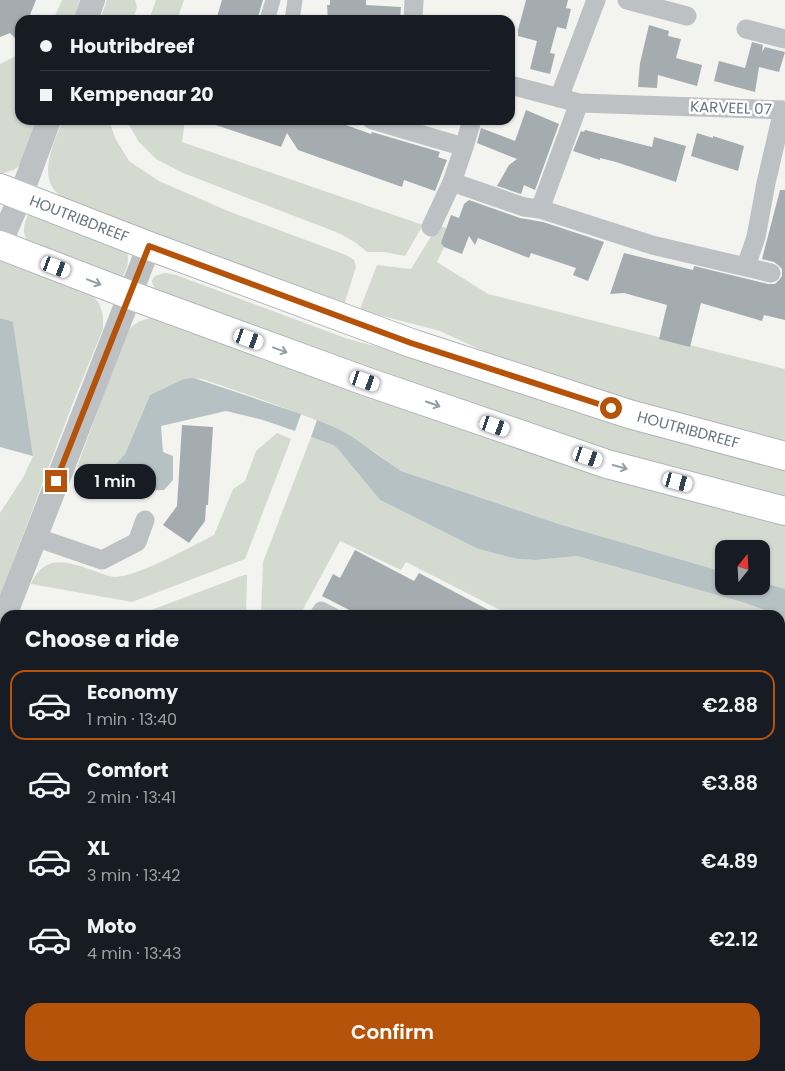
<!DOCTYPE html>
<meta charset="utf-8">
<style>
:root{--surface:#171b24;--page:#242831;--text:#f1f3f6;--muted:#9ea1a6;--line:#363941;--accent:#b45309}
body{margin:0;font-family:Poppins,sans-serif;background:var(--page);color:var(--text);height:100vh;display:flex;flex-direction:column;font-size:19px;white-space:nowrap}
*{box-sizing:border-box;margin:0}
p{font-size:16px;color:var(--muted)}
.icon{flex:none;width:28px;height:28px;fill:none;stroke:currentColor;stroke-width:2;stroke-linecap:round;stroke-linejoin:round}
.map{position:relative;flex:1;overflow:hidden}
.panel{position:absolute;left:0px;top:610px;width:785px;height:461px;display:flex;flex-direction:column;background:var(--surface);border-radius:15px 15px 0 0;box-shadow:0 1px 4px #0004}
.panel>*{flex:none}
.top-card{position:absolute;left:15px;top:15px;width:500px;height:110px;border-radius:15px;box-shadow:0 1px 4px #0004;display:grid;align-content:center;height:110px;padding:0 25px;background:var(--surface)}
.needle{width:32px;rotate:18deg}
.buttons{position:absolute;left:715px;top:540px;display:grid;gap:10px}
.buttons a{display:grid;place-items:center;width:55px;height:55px;border-radius:10px;background:var(--surface);box-shadow:0 1px 4px #0004;font-size:25px}
.end{position:absolute;width:22px;height:22px;margin:-11px;border:6px solid #b45309;background:#fff;box-shadow:0 0 0 2px #fff}
.from{border-radius:50%}
.bubble{position:absolute;height:35px;border-radius:15px;background:var(--surface);box-shadow:0 1px 4px #0004;font-size:16px;font-weight:600;line-height:35px;text-align:center}
.car{position:absolute;width:15px;height:30px;margin:-15px -8px;border-radius:6px;box-shadow:0 0 4px 1px #0007;background:linear-gradient(#fff 24%,#345 0 40%,#fff 0 76%,#345 0 86%,#fff 0)}
.top-card b{display:flex;align-items:center;gap:18px;height:48px;font-size:19px}
.top-card b+b{border-top:1px solid var(--line)}
.top-card i{width:12px;height:12px;background:var(--text)}
ul{padding:0;list-style:none}
li{display:flex;align-items:center;gap:15px;height:70px;margin:0 10px 8px;padding:0 15px;border:2px solid transparent;border-radius:15px}
li div{flex:1}
li b{display:block;font-size:19px}
li em{font-style:normal;font-weight:600}
li.current{border-color:var(--accent)}
li>.icon{width:45px;height:45px;stroke-width:1.5}
h2{padding:0 25px;font-size:22px;line-height:60px}
.button{display:flex;gap:10px;margin-top:auto;padding:10px 25px}
.button a{flex:1;height:58px;border-radius:15px;background:var(--accent);color:#fff;font-size:20px;font-weight:600;line-height:58px;text-align:center}
.map>svg:first-child{display:block}
.green{fill:#d5dad1}
.water{fill:#b6c1c4}
.building{fill:#a5acb0}
.lines{fill:none;stroke-linecap:round;stroke-linejoin:round}
.secondary-casing{stroke:#b0b5b8;stroke-width:30}
.pedestrian{stroke:#bdc1c4;stroke-width:15}
.minor{stroke:#bdc1c4;stroke-width:19}
.tertiary{stroke:#bdc1c4;stroke-width:24}
.secondary{stroke:#fff;stroke-width:28}
.rail{stroke:#9fa5a9;stroke-width:4;stroke-dasharray:8 4;stroke-linecap:butt}
.oneway{stroke:#949ea5}
.route{stroke:#b45309;stroke-width:6}
.labels{text-anchor:middle;stroke-width:5;stroke-linejoin:round;paint-order:stroke}
.street-label{font-size:15px;fill:#66757e;stroke:#fff}
</style>
<div class="map">
<svg width="785" height="1071" viewBox="0 0 785 1071">
<rect width="100%" height="100%" fill="#f3f3f0"/>
<path class="green" d="M62,0h18l-6,20h-21z
M107,0h28l2,7 -4,13h-33z
M156,0h28l-7,20h-28z
M20,54v66h20l-20,45 -6,5 -14,4v-110z
M63,120h46l6,18 14,23 30,20 69,30 118,44 8,5 2,7 -13,41 -274,-106c-4,-3 -9,-6 -13,-10 -18,-20 -1,-51 7,-72z
M126,120h59l-3,22 241,83 -18,31 -21,-4h-17l-11,-9 -15,-9 -158,-61 -27,-14 -17,-17z
M29,213l98,38c2,10 1,17 -5,26h-3l-91,-36c-7,-9 -4,-18 1,-28z
M438,225l14,5 -15,32 51,32 297,75v78l-250,-72 -95,-44 -69,-18 -11,-4 17,-44 34,4z
M0,255l92,40 7,8 4,12v14l-29,71 -74,196v-83l24,-37 9,-20 -20,-133 -13,-5z
M166,273l10,2 172,64 65,17 372,111v33l-215,-60 -411,-148c-12,-10 -8,-17 7,-19z
M151,318l634,205v66l-24,-7v-33h-37v23l-162,-47 -161,-54 -26,-19 -41,-25 -71,-27 -61,-21 -8,-1 -44,17 -25,59 -15,18 -24,-2 -9,-3 48,-131c8,-12 12,-15 26,-18z
M277,433l14,6 -46,120 -113,43 -101,-18c15,-34 42,-20 69,-11 4,1 10,4 15,4 24,-1 75,-30 99,-42l19,-46 12,-8 11,-30z
M311,437l22,8 4,3 43,52 98,49 39,10 19,1 41,-4 165,46 20,7 8,6h-260l-104,-53 -5,8 -61,-29 -40,74h-39l2,-53z
M244,575h3l-1,40h-98l-2,-3z
M780,622l5,15v39l-5,9z
M785,757v175l-5,-2v-155z
M780,934l5,2v50l-5,18z
M701,1066h62l-2,5h-61z"/>
<path class="water" d="M0,318l13,4 20,134 -33,-9z
M194,378l107,36 -6,17 -32,-11 -37,-9 -65,15 2,26 10,4v24l-9,10 -32,1 -21,-4 -25,-17 24,1 15,-17 25,-59 34,-16z
M317,420l17,7 17,9 50,35 161,54 162,47v14h37v-4l24,7v48l-5,-15v-7h-10l-8,-6 -20,-7 -165,-46 -41,4 -19,-1 -39,-10 -98,-49 -43,-52 -4,-3 -22,-8z
M785,676v81l-5,18v-89z"/>
<path class="building" d="M0,0h36l-8,20h-8v23l-10,-10 -10,4z
M222,0h41l-6,20h-41z
M330,0h36v5l35,2 -1,13h-72l-1,-15h3z
M526,0h42l-2,8 5,1 -5,20 -9,-2 -7,26 5,1 -5,20 -20,-5 7,-28 -19,-5v-6z
M649,25l20,6 -1,5 13,3 -5,19 26,7 -5,21 -39,-11 -1,13 -19,-1 2,-24z
M752,42l11,3 -1,7 3,-5 20,5 -6,20 -20,-5 -4,25 -41,-11 5,-20 26,7z
M526,110l33,14 -24,66 -11,-5 -3,9 -24,-8 12,-21 8,-6 -40,-16 4,-15 34,13z
M211,120h81l15,5 2,-5h23l39,14 1,-2 68,20 -2,5 9,3 -12,31 -31,-11 -2,7 -104,-37 -11,-17 -6,14 -71,-24z
M585,130l67,17 2,-10 32,9 -10,36 -60,-20 -16,-4v2l-27,-9 8,-20 3,1z
M697,133l16,5v-2l31,10 -6,25 -47,-15z
M780,190h5v130l-21,-5 -2,6 -61,-18 -11,44 -31,-8 8,-34 -43,-12 -14,1 14,-41 69,17 1,-4 74,18h7l4,-4 3,-4v-7l-4,-4 -4,-3 -12,-3z
M469,200l51,18 23,4 61,20 -16,39 -15,-6 3,-7 -45,-15 -2,5 -51,-20 -3,7 -6,-9 -7,18 -18,-7 -3,-4 10,-28 8,3 5,-14z
M182,425l31,2 -5,78h-2l-1,16 -16,22 -26,-18 14,-19z
M355,550l59,31 5,-8 79,42h-139l-37,-19 11,-22 7,4z"/>
<g class="lines">
<g class="secondary-casing">
<g id="secondary">
<path id="s1" d="M0,188l149,58 262,97 218,71 156,42"/>
<path d="M0,245l130,50 235,86 242,83 178,47"/>
</g>
</g>
<path class="pedestrian" d="M267,20l6,-20
M292,20l3,-20
M317,615l4,-6 12,6
M0,880l5,-8
M0,1042l5,2
M47,1066l6,3 -1,2
M212,1066l10,5
M430,1066l10,5
M136,1071l2,-5
M483,1071l2,-5"/>
<path class="minor" d="M627,0l60,16
M413,20l1,-20
M746,29l39,10
M510,85l69,18 204,7 -17,73 -10,54 -10,29
M559,98l37,-98
M372,120l92,27 8,-27
M452,182l72,25 16,2 112,36 119,28
M540,209l39,-106
M431,227l21,-45 12,-35
M35,537l67,23 35,-18 8,-22
M0,996l5,-9
M124,1071l2,-5
M419,1071l2,-5"/>
<path class="tertiary" d="M86,20l7,-20
M0,244l21,-49 28,-75
M0,628l149,-382
M0,931l5,3
M277,1066l9,5"/>
<use href="#secondary" class="secondary"/>
<path class="rail" d="M780,1053l5,-18
M775,1071l1,-5"/>
</g>
<defs><path id="oneway-shaft" d="M-6 0H5M1.5-3L5.5 0L1.5 3" fill="none" stroke-width="1.6" stroke-linecap="round" stroke-linejoin="round" transform="scale(1.25)"/></defs>
<g class="oneway">
<use href="#oneway-shaft" transform="translate(94 282) rotate(21)"/>
<use href="#oneway-shaft" transform="translate(280 350) rotate(20)"/>
<use href="#oneway-shaft" transform="translate(433 404) rotate(19)"/>
<use href="#oneway-shaft" transform="translate(620 467) rotate(15)"/>
</g>
<g class="lines">
<path class="route" d="M56,481l93,-235 262,97 200,65"/>
</g>
<g class="labels">
<g class="street-label">
<text transform="translate(731 108) rotate(2)" y="5">KARVEEL 07</text>
<text dy="5" stroke="none"><textPath href="#s1" startOffset="85">HOUTRIBDREEF</textPath></text>
<text dy="5" stroke="none"><textPath href="#s1" startOffset="730">HOUTRIBDREEF</textPath></text>
</g>
</g>
</svg>
<div class="buttons">
<a><svg class="needle" viewBox="-14 -14 28 28"><path d="M0-13l5 13h-10z" fill="#e53935"/><path d="M0 13l5-13h-10z" fill="#9ea1a6"/></svg></a>
</div>
<i class="end from" style="left:611px;top:408px"></i>
<i class="end" style="left:56px;top:481px"></i>
<div class="bubble" style="left:74px;top:464px;width:82px">1 min</div>
<i class="car" style="left:56px;top:267px;rotate:111deg"></i>
<i class="car" style="left:249px;top:339px;rotate:110deg"></i>
<i class="car" style="left:365px;top:381px;rotate:109deg"></i>
<i class="car" style="left:495px;top:426px;rotate:109deg"></i>
<i class="car" style="left:588px;top:457px;rotate:109deg"></i>
<i class="car" style="left:678px;top:482px;rotate:105deg"></i>
<div class="top-card">
<b><i class="from"></i>Houtribdreef</b>
<b><i></i>Kempenaar 20</b>
</div>
<section class="panel">
<h2>Choose a ride</h2>
<ul>
<li class="current"><svg class="icon" aria-label="car" viewBox="0 0 24 24"><path d="M5 17H2v-5l4-1 3-4h7l3 4 3 1v5h-3M9 17h6M6 11h13"/><circle cx="7" cy="17" r="2"/><circle cx="17" cy="17" r="2"/></svg><div><b>Economy</b><p>1 min · 13:40</p></div><em>€2.88</em></li>
<li><svg class="icon" aria-label="car" viewBox="0 0 24 24"><path d="M5 17H2v-5l4-1 3-4h7l3 4 3 1v5h-3M9 17h6M6 11h13"/><circle cx="7" cy="17" r="2"/><circle cx="17" cy="17" r="2"/></svg><div><b>Comfort</b><p>2 min · 13:41</p></div><em>€3.88</em></li>
<li><svg class="icon" aria-label="car" viewBox="0 0 24 24"><path d="M5 17H2v-5l4-1 3-4h7l3 4 3 1v5h-3M9 17h6M6 11h13"/><circle cx="7" cy="17" r="2"/><circle cx="17" cy="17" r="2"/></svg><div><b>XL</b><p>3 min · 13:42</p></div><em>€4.89</em></li>
<li><svg class="icon" aria-label="car" viewBox="0 0 24 24"><path d="M5 17H2v-5l4-1 3-4h7l3 4 3 1v5h-3M9 17h6M6 11h13"/><circle cx="7" cy="17" r="2"/><circle cx="17" cy="17" r="2"/></svg><div><b>Moto</b><p>4 min · 13:43</p></div><em>€2.12</em></li>
</ul>
<div class="button"><a>Confirm</a></div>
</section>
</div>
